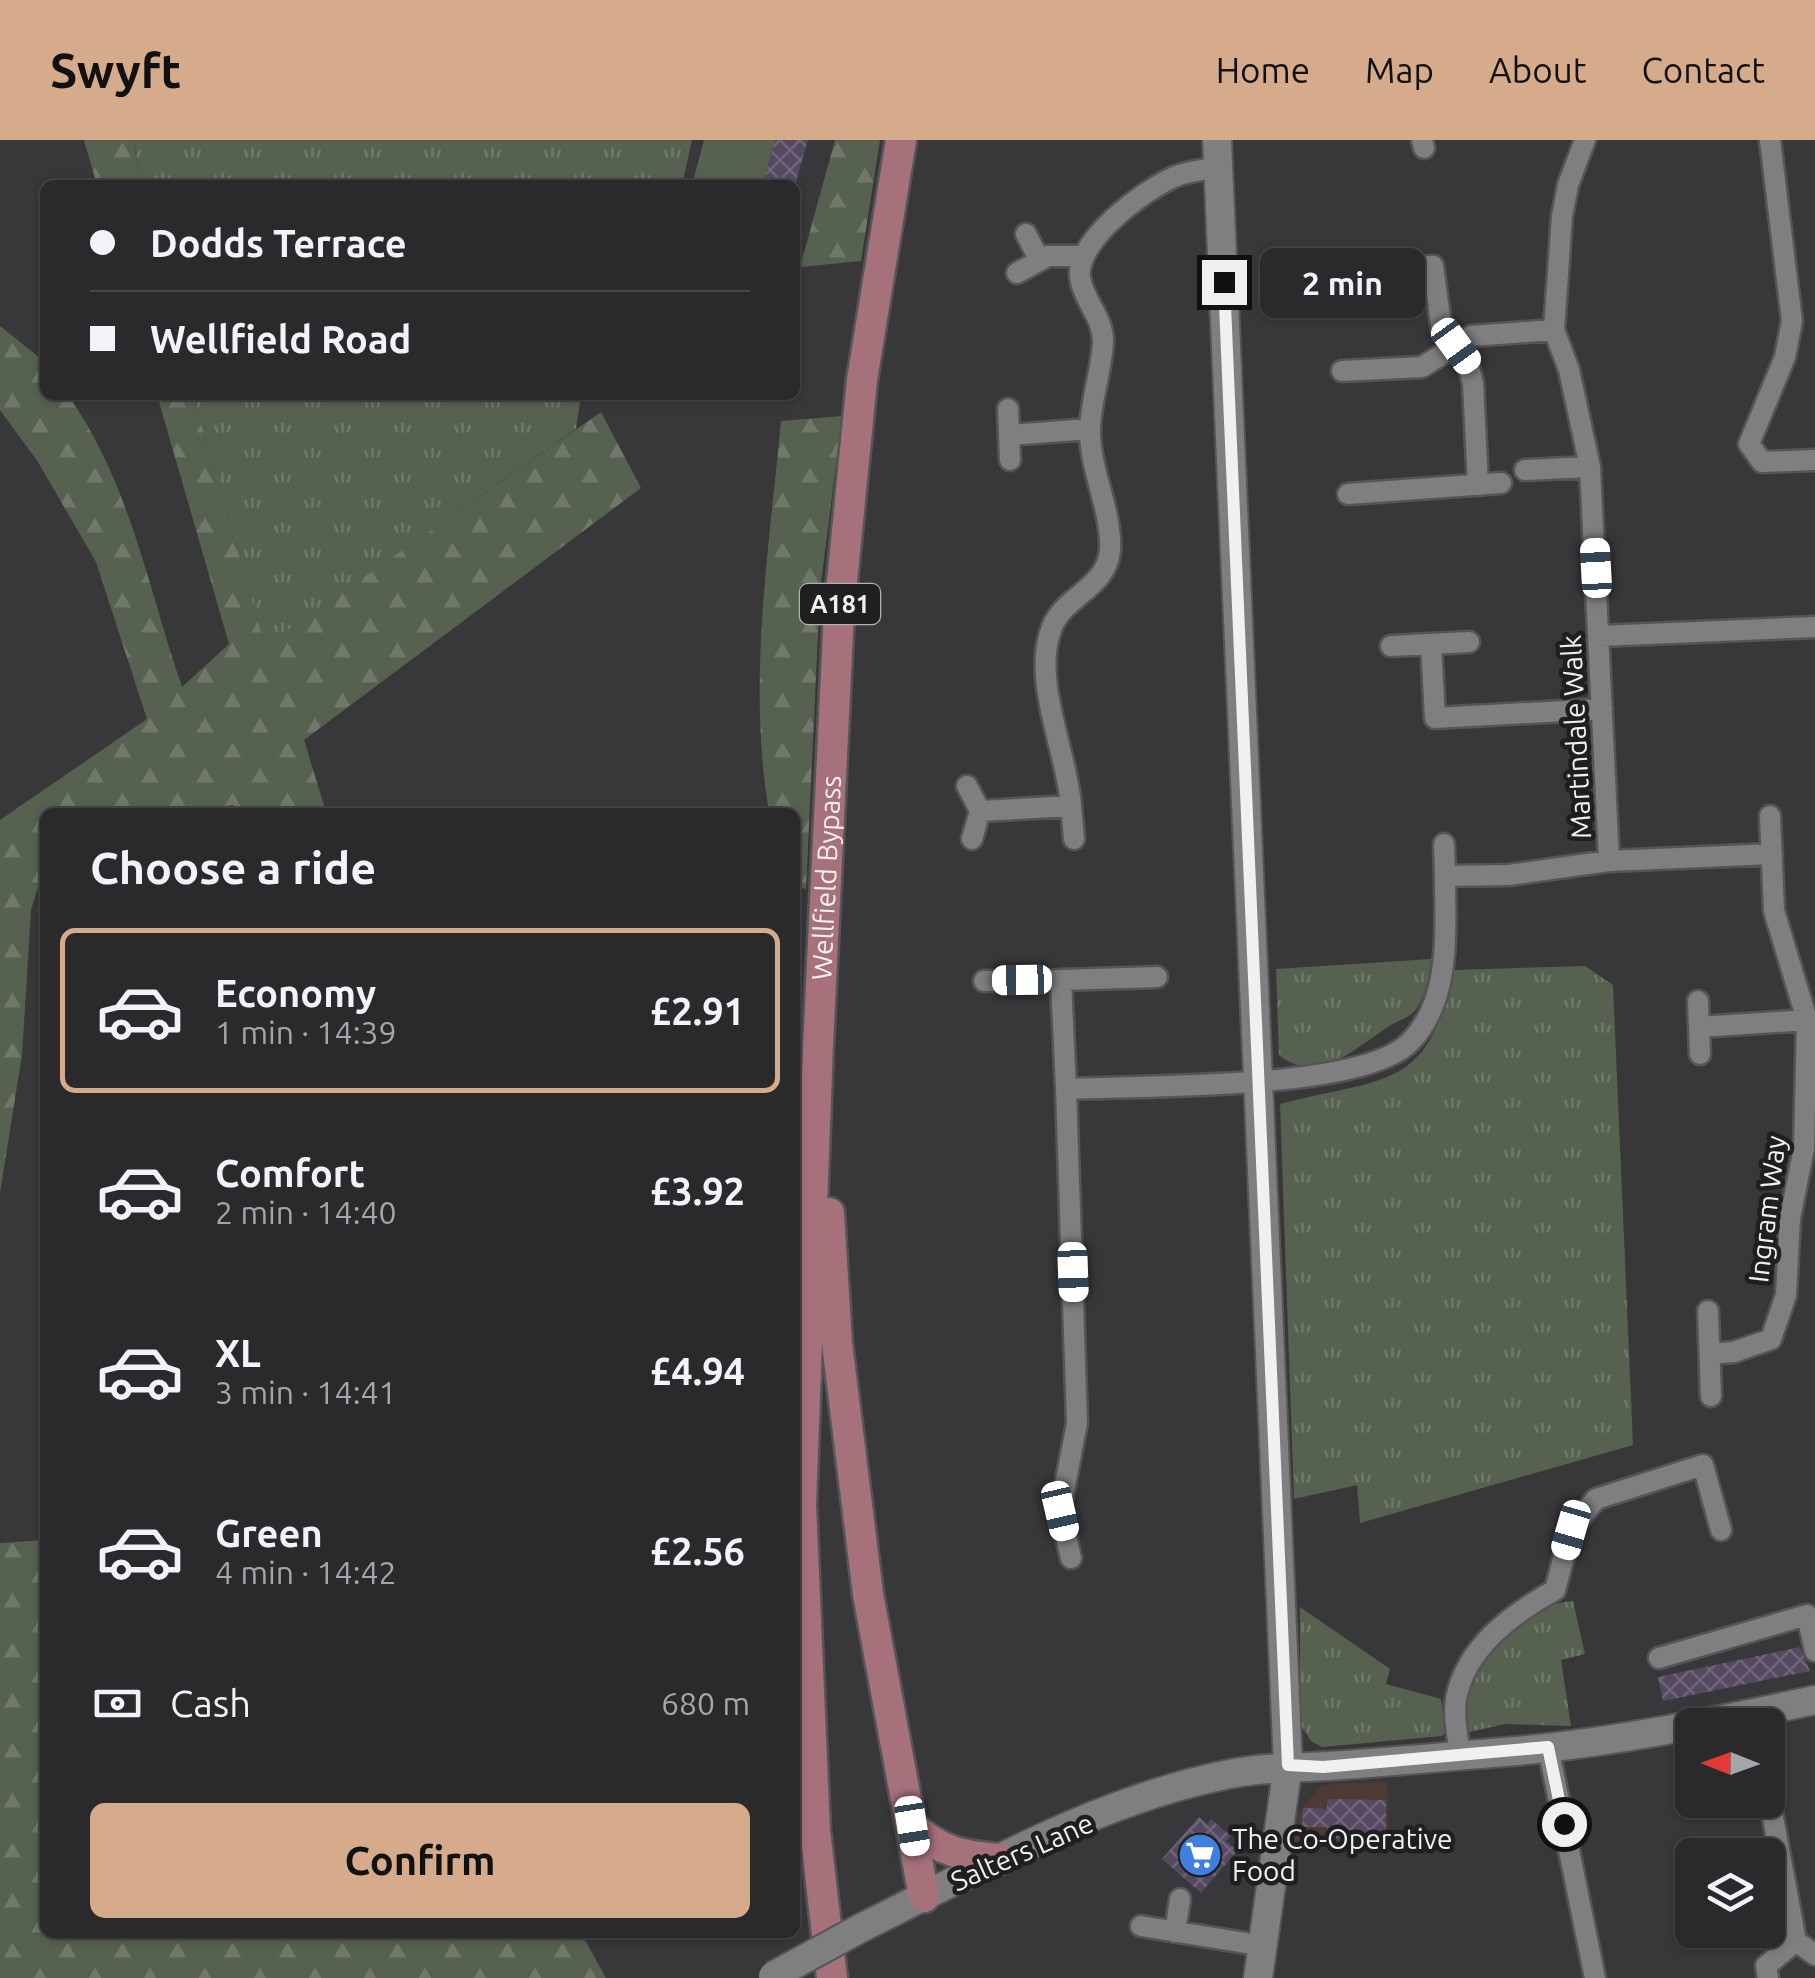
<!DOCTYPE html>
<meta charset="utf-8">
<style>
:root{--surface:#2a292b;--page:#323133;--text:#f1f3f6;--muted:#a5a6a9;--line:#464547;--accent:#d6ab8b}
body{margin:0;font-family:Ubuntu,sans-serif;background:var(--page);color:var(--text);height:100vh;display:flex;flex-direction:column;font-size:38px;white-space:nowrap}
*{box-sizing:border-box;margin:0}
p{font-size:32px;color:var(--muted)}
.icon{flex:none;width:55px;height:55px;fill:none;stroke:currentColor;stroke-width:2;stroke-linecap:round;stroke-linejoin:round}
.map{position:relative;flex:1;overflow:hidden}
.drawer{position:absolute;left:40px;top:668px;width:760px;height:1130px;display:flex;flex-direction:column;background:var(--surface);border-radius:15px;box-shadow:0 2px 8px #0004,0 0 0 2px var(--line)}
.drawer>*{flex:none}
.hud{position:absolute;left:40px;top:40px;width:760px;height:220px;border-radius:15px;box-shadow:0 2px 8px #0004,0 0 0 2px var(--line);display:grid;align-content:center;height:220px;padding:0 50px;background:var(--surface)}
.needle{width:65px;rotate:271deg}
.fabs{position:absolute;left:1675px;top:1568px;display:grid;gap:20px}
.fabs a{display:grid;place-items:center;width:110px;height:110px;border-radius:15px;background:var(--surface);box-shadow:0 2px 8px #0004,0 0 0 2px var(--line);font-size:50px}
.end{position:absolute;width:45px;height:45px;margin:-22px;border:12px solid #f0eff1;background:#111;box-shadow:0 0 0 5px #111}
.from{border-radius:50%}
.bubble{position:absolute;height:70px;border-radius:15px;background:var(--surface);box-shadow:0 2px 8px #0004,0 0 0 2px var(--line);font-size:32px;font-weight:700;line-height:70px;text-align:center}
.car{position:absolute;width:30px;height:60px;margin:-30px -15px;border-radius:12px;box-shadow:0 0 8px 2px #0007;background:linear-gradient(#fff 24%,#345 0 40%,#fff 0 76%,#345 0 86%,#fff 0)}
.hud b{display:flex;align-items:center;gap:35px;height:95px;font-size:38px}
.hud b+b{border-top:2px solid var(--line)}
.hud i{width:25px;height:25px;background:var(--text)}
ul{padding:0;list-style:none}
li{display:flex;align-items:center;gap:30px;height:165px;margin:0 20px 15px;padding:0 30px;border:5px solid transparent;border-radius:15px}
li div{flex:1}
li b{display:block;font-size:38px}
li em{font-style:normal;font-weight:700}
li.on{border-color:var(--accent)}
li>.icon{width:90px;height:90px;stroke-width:1.5}
h2{padding:0 50px;font-size:45px;line-height:120px}
.pay{display:flex;align-items:center;gap:25px;height:110px;padding:0 50px;font-size:38px}
.pay p{margin-inline-start:auto}
.action{display:flex;gap:20px;margin-top:auto;padding:20px 50px}
.action a{flex:1;height:115px;border-radius:15px;background:var(--accent);color:#111;font-size:40px;font-weight:700;line-height:115px;text-align:center}
header{display:flex;align-items:center;gap:60px;box-sizing:border-box;height:140px;padding:0 50px;background:var(--accent);color:#111}
header strong{font-size:48px}
nav{display:flex;gap:55px;margin-inline-start:auto;font-size:35px}
.map>svg:first-child{display:block}
.commercial{fill:#4e3a35}
.grass{fill:url(#grass-tufts)}
.forest{fill:url(#forest-firs)}
.pitch{fill:#56614f}
.building{fill:url(#building-cross-hatch)}
.lines{fill:none;stroke-linecap:round;stroke-linejoin:round}
.street-casing{stroke:#555457;stroke-width:25}
.secondary-casing{stroke:#555457;stroke-width:32}
.primary-casing{stroke:#555457;stroke-width:35}
.street{stroke:#7f7e80;stroke-width:20}
.secondary{stroke:#7f7e80;stroke-width:28}
.primary{stroke:#a7717c;stroke-width:30}
.secondary-bridge-casing{stroke:#555457;stroke-width:32;stroke-linecap:butt}
.secondary-bridge{stroke:#7f7e80;stroke-width:28}
.route{stroke:#f0eff1;stroke-width:12}
.labels{text-anchor:middle;stroke-width:9;stroke-linejoin:round;paint-order:stroke}
.shield{fill:#1f1f20;stroke:#b1b1b2;stroke-width:2.5}
.shield-label{font-size:25px;font-weight:bold;fill:#f0eff1}
.street-label{font-size:28px;fill:#f0eff1;stroke:#1f1f20}
.poi-label{font-size:28px;fill:#f0eff1;stroke:#1f1f20;text-anchor:start}
</style>
<header>
<strong>Swyft</strong>
<nav><a>Home</a><a>Map</a><a>About</a><a>Contact</a></nav>
</header>
<div class="map">
<svg width="1815" height="1838" viewBox="0 0 1815 1838">
<defs>
<pattern id="grass-tufts" width="24" height="20" patternUnits="userSpaceOnUse" patternTransform="scale(2.5)"><rect width="24" height="20" fill="#56614f"/><path d="M3 7l-1-3M5 7V3M7 7l1-3M15 17l-1-3M17 17v-4M19 17l1-3" fill="none" stroke="#6f7869"/></pattern>
<pattern id="forest-firs" width="22" height="20" patternUnits="userSpaceOnUse" patternTransform="scale(2.5)"><rect width="22" height="20" fill="#56614f"/><path d="M5 1l3.5 6h-7zM16 11l3.5 6h-7z" fill="#6f7869"/></pattern>
<pattern id="building-cross-hatch" width="8" height="8" patternUnits="userSpaceOnUse" patternTransform="scale(2.5)"><rect width="8" height="8" fill="#554962"/><path d="M0 0l8 8M0 8l8-8" fill="none" stroke="#6e6479"/></pattern>
</defs>
<rect width="100%" height="100%" fill="#383739"/>
<path class="commercial" d="M1387,1642l2,62 -96,2 5,-33 20,-24 12,-5z"/>
<path class="grass" d="M134,0h558l-10,45h-542z
M193,255h388l-5,34 -311,218z
M1431,819c-1,15 -5,34 -13,47 -6,11 -15,12 -25,18 -33,19 -73,64 -114,31l-3,-86z
M1585,826l28,19 20,460 -273,78 -3,-38 -63,14 -14,-395c103,-27 149,-12 174,-134z
M1573,1461l12,53 -24,6 10,66 -66,-2 -40,9c-7,-67 40,-125 108,-132z
M1300,1467l90,62 -4,15 55,15 5,32 -4,5 -120,11 -11,-6 -11,-17z"/>
<path class="forest" d="M84,0h50l6,45h-43z
M835,0h45l-19,121 -61,6z
M0,186l45,36v33h23c62,88 80,193 114,292l47,-43 -72,-249h36l72,251 336,-234 40,76 -337,252 22,72h-87l-6,-7 -41,7h-147v68l-6,4 -8,26 -9,145 -22,138v-373l147,-101 -51,-157 -58,-100 -38,-52z
M842,276l-22,175 -14,298 -11,-3v-74h-26c-22,-130 0,-261 12,-391z
M45,1400v392l536,1 25,45h-606v-435z"/>
<path class="pitch" d="M704,0h71l-12,45h-71z"/>
<path class="building" d="M775,0h33l-13,45h-32z
M1800,1507l10,24 -147,30 -5,-24z
M1327,1659l59,1v39l-59,-1v-11h-25l1,-19 24,1z
M1199,1677l8,7 4,-5 20,17 -5,5 11,10 -36,42 -39,-34z"/>
<g class="lines">
<g class="street-casing">
<path id="street" d="M1422,0l2,8
M1585,0l-17,45 -6,31 -8,114 15,40 21,97 19,394
M1770,0l22,181 -7,36 -36,87 13,18 53,-2
M1026,94l13,25
M1017,133l31,-17h33
M1325,133l108,-7 9,66 26,32 5,19 5,102
M1342,231l80,-4 49,-31 83,-6
M1008,269l2,51
M1010,295l80,-6
M1525,330l65,-3
M1348,354l153,-11
M1599,496l216,-9
M1431,504l4,74 167,-9
M1391,506l78,-4
M967,646l13,25 -8,28
M1071,666l3,33
M980,671l91,-5c-4,-55 -40,-126 -19,-179 13,-32 55,-39 58,-77 2,-39 -20,-79 -20,-119 0,-30 12,-60 13,-90 0,-24 -20,-41 -23,-64 -4,-37 63,-86 94,-100 14,-6 30,-7 44,-10
M1444,704l1,32
M1061,840l96,-3
M984,841l77,-1 5,109
M1698,861l2,53
M1700,887l107,-7
M1708,1171l3,85
M1710,1214l24,-2 37,-13 15,-44 4,-77 14,-70 3,-128 -33,-109 -4,-95
M1071,1418l-11,-47 17,-88 -11,-334c74,-4 293,2 343,-46 43,-42 36,-113 36,-167l64,-1 100,-14 163,-7
M1659,1518l148,-43 8,36
M1548,1607l47,231
M1460,1615c-2,-17 -7,-39 -4,-56 10,-52 56,-85 99,-109l16,-61 25,-30 107,-34 18,65
M1768,1651l28,150 19,14
M1141,1786l123,20
M1175,1792l5,-33
M1768,1838l-2,-12 30,-25"/>
</g>
<g class="secondary-casing">
<path id="secondary" d="M1217,0l71,1625 -30,213
M861,1788c117,-58 239,-129 369,-154 33,-7 65,-6 98,-8 63,-4 126,-10 188,-15 101,-9 201,-30 299,-51"/>
</g>
<g class="primary-casing">
<g id="primary">
<path d="M829,1073l8,130 31,251 56,303"/>
<path d="M912,1686c28,26 51,30 88,33"/>
<path id="s1" d="M832,1838l-17,-148 -14,-325 17,-460 21,-433 23,-232 39,-240"/>
</g>
</g>
<use href="#street" class="street"/>
<use href="#secondary" class="secondary"/>
<use href="#primary" class="primary"/>
<g class="secondary-bridge-casing">
<path id="secondary-bridge" d="M773,1836l88,-48"/>
</g>
<use href="#secondary-bridge" class="secondary-bridge"/>
</g>
<g class="lines">
<path class="route" d="M1224,142l64,1483 35,2 225,-20 16,77"/>
</g>
<defs>
<g id="supermarket-disc" transform="scale(2.25)"><circle r="9.5" fill="#3f7fe0" stroke="#1f1f20"/><path d="M-6-5.5h2.5l.6 2H6L4.5 2H-2.5L-4.4-4H-6ZM-1.5 3.2a1.3 1.3 0 1 0 .1 0ZM3 3.2a1.3 1.3 0 1 0 .1 0Z" fill="#fff"/></g>
</defs>
<g fill-rule="evenodd">
<use href="#supermarket-disc" x="1200" y="1715"/>
</g>
<g class="labels">
<rect class="shield" x="800" y="444" width="80" height="40" rx="8"/>
<g class="shield-label">
<text x="840" y="473">A181</text>
</g>
<g class="street-label">
<text transform="translate(1576 597) rotate(-93)" y="10">Martindale Walk</text>
<text dy="10" stroke="none"><textPath href="#s1" startOffset="1102">Wellfield Bypass</textPath></text>
<text transform="translate(1767 1069) rotate(-83)" y="10">Ingram Way</text>
<text transform="translate(1022 1712) rotate(-24)" y="10">Salters Lane</text>
</g>
<g class="poi-label">
<text x="1232" y="1709">The Co-Operative<tspan x="1232" dy="32">Food</tspan></text>
</g>
</g>
</svg>
<div class="fabs">
<a><svg class="needle" viewBox="-14 -14 28 28"><path d="M0-13l5 13h-10z" fill="#e53935"/><path d="M0 13l5-13h-10z" fill="#a5a6a9"/></svg></a>
<a><svg class="icon" aria-label="layers" viewBox="0 0 24 24"><path d="M12 4l9 5-9 5-9-5zM3 14l9 5 9-5"/></svg></a>
</div>
<i class="end from" style="left:1564px;top:1684px"></i>
<i class="end" style="left:1224px;top:142px"></i>
<div class="bubble" style="left:1260px;top:108px;width:165px">2 min</div>
<i class="car" style="left:1456px;top:206px;rotate:144deg"></i>
<i class="car" style="left:1596px;top:428px;rotate:357deg"></i>
<i class="car" style="left:1022px;top:840px;rotate:269deg"></i>
<i class="car" style="left:1073px;top:1132px;rotate:178deg"></i>
<i class="car" style="left:1060px;top:1371px;rotate:167deg"></i>
<i class="car" style="left:1571px;top:1390px;rotate:196deg"></i>
<i class="car" style="left:912px;top:1686px;rotate:171deg"></i>
<div class="hud">
<b><i class="from"></i>Dodds Terrace</b>
<b><i></i>Wellfield Road</b>
</div>
<section class="drawer">
<h2>Choose a ride</h2>
<ul>
<li class="on"><svg class="icon" aria-label="car" viewBox="0 0 24 24"><path d="M5 17H2v-5l4-1 3-4h7l3 4 3 1v5h-3M9 17h6M6 11h13"/><circle cx="7" cy="17" r="2"/><circle cx="17" cy="17" r="2"/></svg><div><b>Economy</b><p>1 min · 14:39</p></div><em>£2.91</em></li>
<li><svg class="icon" aria-label="car" viewBox="0 0 24 24"><path d="M5 17H2v-5l4-1 3-4h7l3 4 3 1v5h-3M9 17h6M6 11h13"/><circle cx="7" cy="17" r="2"/><circle cx="17" cy="17" r="2"/></svg><div><b>Comfort</b><p>2 min · 14:40</p></div><em>£3.92</em></li>
<li><svg class="icon" aria-label="car" viewBox="0 0 24 24"><path d="M5 17H2v-5l4-1 3-4h7l3 4 3 1v5h-3M9 17h6M6 11h13"/><circle cx="7" cy="17" r="2"/><circle cx="17" cy="17" r="2"/></svg><div><b>XL</b><p>3 min · 14:41</p></div><em>£4.94</em></li>
<li><svg class="icon" aria-label="car" viewBox="0 0 24 24"><path d="M5 17H2v-5l4-1 3-4h7l3 4 3 1v5h-3M9 17h6M6 11h13"/><circle cx="7" cy="17" r="2"/><circle cx="17" cy="17" r="2"/></svg><div><b>Green</b><p>4 min · 14:42</p></div><em>£2.56</em></li>
</ul>
<div class="pay"><svg class="icon" aria-label="cash" viewBox="0 0 24 24"><path d="M3 7h18v10H3z"/><circle cx="12" cy="12" r="2"/></svg>Cash<p>680 m</p></div>
<div class="action"><a>Confirm</a></div>
</section>
</div>
